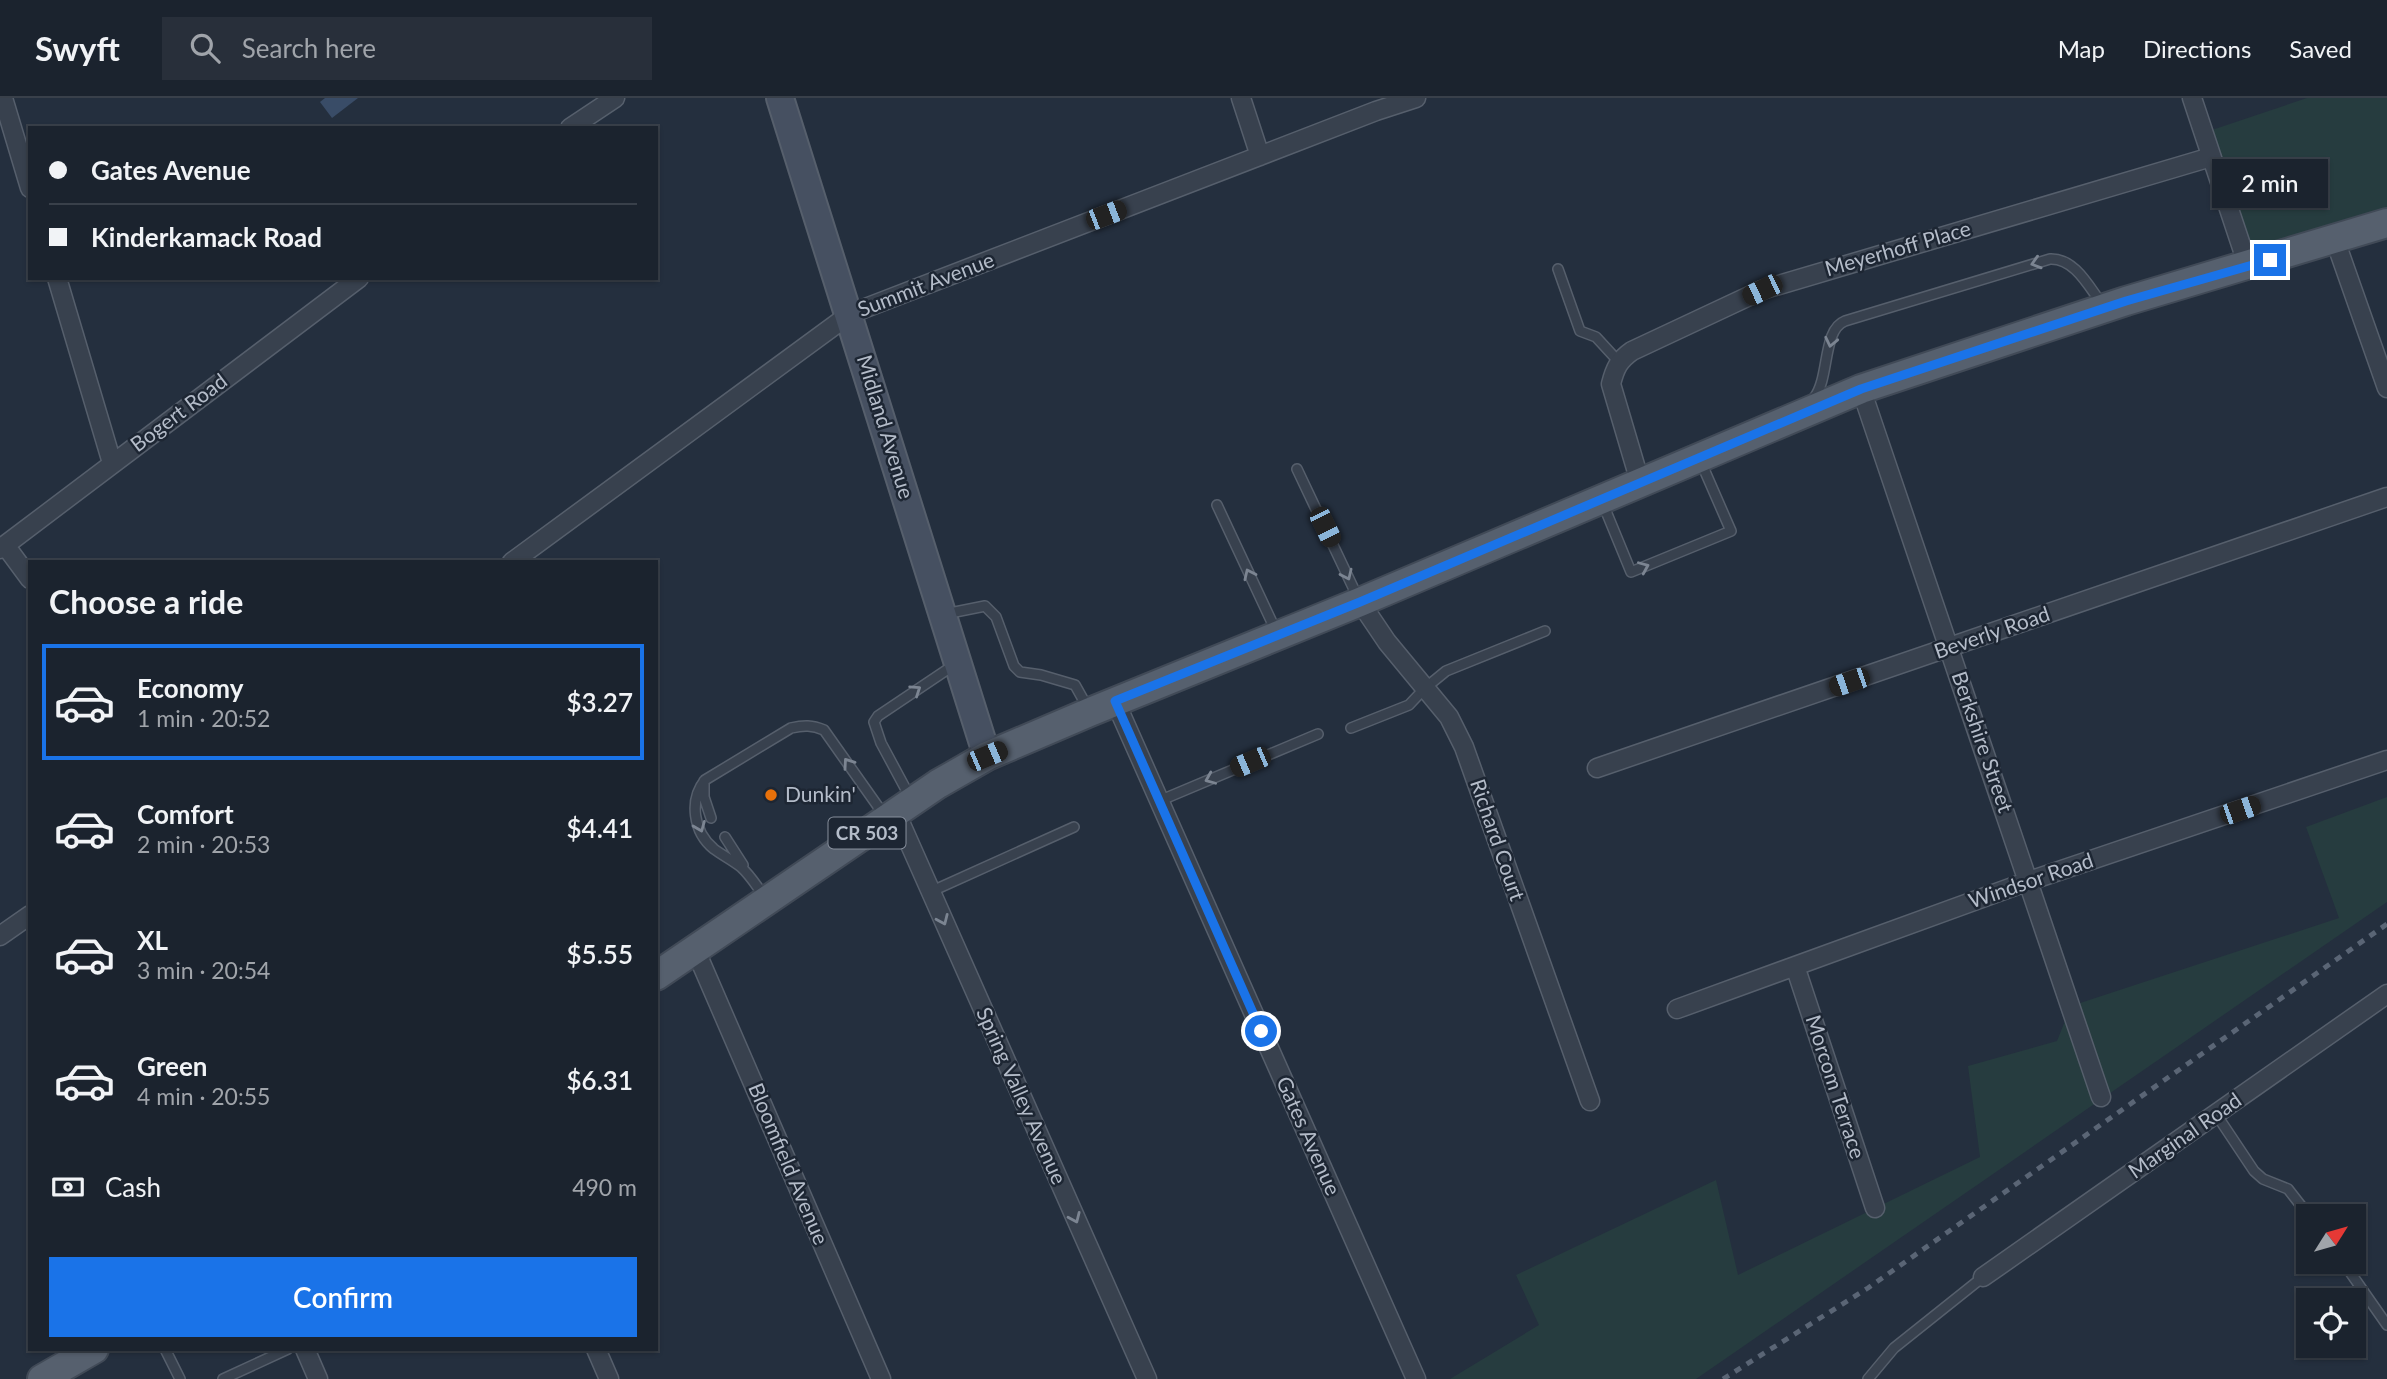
<!DOCTYPE html>
<meta charset="utf-8">
<style>
:root{--surface:#1b232e;--page:#282f3a;--text:#f1f3f6;--muted:#a0a4aa;--line:#39404a;--accent:#1a73e8}
body{margin:0;font-family:Lato,sans-serif;background:var(--page);color:var(--text);height:100vh;display:flex;flex-direction:column;font-size:26px;white-space:nowrap}
*{box-sizing:border-box;margin:0}
p{font-size:23px;color:var(--muted)}
.icon{flex:none;width:38px;height:38px;fill:none;stroke:currentColor;stroke-width:2;stroke-linecap:round;stroke-linejoin:round}
.map{position:relative;flex:1;overflow:hidden}
.drawer{position:absolute;left:28px;top:462px;width:630px;height:791px;display:flex;flex-direction:column;background:var(--surface);border-radius:0px;box-shadow:0 2px 5px #0004,0 0 0 2px var(--line)}
.drawer>*{flex:none}
.banner{position:absolute;left:28px;top:28px;width:630px;height:154px;border-radius:0px;box-shadow:0 2px 5px #0004,0 0 0 2px var(--line);display:grid;align-content:center;height:154px;padding:0 21px;background:var(--surface)}
.needle{width:46px;rotate:53deg}
.tools{position:absolute;left:2296px;top:1106px;display:grid;gap:14px}
.tools a{display:grid;place-items:center;width:70px;height:70px;border-radius:0px;background:var(--surface);box-shadow:0 2px 5px #0004,0 0 0 2px var(--line);font-size:35px}
.end{position:absolute;width:32px;height:32px;margin:-16px;border:9px solid #1a73e8;background:#fff;box-shadow:0 0 0 4px #fff}
.from{border-radius:50%}
.bubble{position:absolute;height:49px;border-radius:0px;background:var(--surface);box-shadow:0 2px 5px #0004,0 0 0 2px var(--line);font-size:23px;font-weight:600;line-height:49px;text-align:center}
.car{position:absolute;width:21px;height:42px;margin:-21px -10px;border-radius:9px;box-shadow:0 0 5px 2px #0007;background:linear-gradient(#222 24%,#8ab4d8 0 40%,#222 0 76%,#8ab4d8 0 86%,#222 0)}
.banner b{display:flex;align-items:center;gap:24px;height:66px;font-size:26px}
.banner b+b{border-top:2px solid var(--line)}
.banner i{width:18px;height:18px;background:var(--text)}
ul{padding:0;list-style:none}
li{display:flex;align-items:center;gap:21px;height:116px;margin:0 14px 10px;padding:0 7px;border:4px solid transparent;border-radius:0px}
li div{flex:1}
li b{display:block;font-size:26px}
li em{font-style:normal;font-weight:600}
li.on{border-color:var(--accent)}
li>.icon{width:63px;height:63px;stroke-width:1.5}
h2{padding:0 21px;font-size:32px;line-height:84px}
.pay{display:flex;align-items:center;gap:18px;height:77px;padding:0 21px;font-size:26px}
.pay p{margin-inline-start:auto}
.primary-button{display:flex;gap:14px;margin-top:auto;padding:14px 21px}
.primary-button a{flex:1;height:80px;border-radius:0px;background:var(--accent);color:#fff;font-size:28px;font-weight:600;line-height:80px;text-align:center}
header{display:flex;align-items:center;gap:42px;box-sizing:border-box;height:98px;padding:0 35px;background:var(--surface);border-bottom:2px solid var(--line)}
header strong{font-size:33px}
nav{display:flex;gap:38px;margin-inline-start:auto;font-size:24px}
.search{width:490px;height:63px;background:var(--page);display:flex;align-items:center;gap:18px;box-sizing:border-box;padding:0 24px;border-radius:0px;color:var(--muted);font-size:26px}
.map>svg:first-child{display:block}
.green{fill:#263c3f}
.water{fill:#394c67}
.lines{fill:none;stroke-linecap:round;stroke-linejoin:round}
.lane-casing{stroke:#565f6c;stroke-width:12}
.street-casing{stroke:#565f6c;stroke-width:21}
.secondary-casing{stroke:#565f6c;stroke-width:30}
.primary-casing{stroke:#414a57;stroke-width:32}
.lane{stroke:#38414e;stroke-width:9}
.street{stroke:#38414e;stroke-width:18}
.secondary{stroke:#465061;stroke-width:26}
.primary{stroke:#56606e;stroke-width:28}
.rail{stroke:#5a6575;stroke-width:5;stroke-dasharray:7 7;stroke-linecap:butt}
.oneway{stroke:#7c8592}
.route{stroke:#1a73e8;stroke-width:9}
.food-dot{fill:#e8710a;stroke:#1d2633;stroke-width:2.5}
.labels{text-anchor:middle;stroke-width:5;stroke-linejoin:round;paint-order:stroke}
.shield{fill:#1d2633;stroke:#878f9c;stroke-width:2}
.shield-label{font-size:19px;font-weight:bold;fill:#b4bcc9}
.street-label{font-size:21px;fill:#b4bcc9;stroke:#1d2633}
.poi-label{font-size:21px;fill:#b4bcc9;stroke:#1d2633;text-anchor:start}
</style>
<header>
<strong>Swyft</strong>
<div class="search"><svg class="icon" aria-label="search" viewBox="0 0 24 24"><circle cx="10" cy="10" r="6"/><path d="M15 15l6 6"/></svg>Search here</div>
<nav><a>Map</a><a>Directions</a><a>Saved</a></nav>
</header>
<div class="map">
<svg width="2387" height="1281" viewBox="0 0 2387 1281">
<rect width="100%" height="100%" fill="#242f3e"/>
<path class="green" d="M2307,0h80v125l-139,43 -45,-133z
M2387,699v105l-691,477h-246l89,-54 -23,-50 200,-95 22,95 242,-118 -12,-91 89,-25 14,-35 268,-88 -33,-91z"/>
<path class="water" d="M325,0h33l-26,20 -12,-16z"/>
<g class="lines">
<g class="lane-casing">
<path id="lane" d="M1558,171l22,62 16,6 23,25
M1814,300c16,-20 8,-68 31,-77l205,-62c25,-1 39,28 52,45
M1297,371l62,131
M1603,406l28,68 100,-41 -31,-71
M1217,407l59,126
M945,516l40,-8 11,11 18,49 6,6 21,3 34,10 14,25
M1351,630l58,-23 15,-16 22,-18 99,-40
M704,683v16l7,21
M910,699l-29,-54 -7,-21 4,-6 76,-51
M1159,703l159,-67
M725,739l18,28
M930,794l144,-65
M765,799c-8,-10 -14,-21 -24,-30 -9,-7 -19,-12 -27,-18 -21,-17 -25,-49 -9,-69l86,-52c13,-3 21,-3 33,2l60,85
M2216,1016l38,57 9,8 25,10 21,27
M2343,1164l44,63
M165,1251l15,30
M223,1281l65,-30
M1868,1281l26,-31 89,-71"/>
</g>
<g class="street-casing">
<path id="street" d="M3,0l27,90
M1241,0l19,58
M2192,0l56,168
M570,30l45,-30
M2335,142l52,148
M57,180l55,185
M1861,291l240,708
M1640,384l-29,-98c4,-16 8,-24 21,-33l130,-61 449,-133
M5,447l25,34
M0,451l359,-271
M512,464l338,-248 526,-203 40,-13
M1360,504l27,40 62,75 15,30 126,354
M1115,603l301,678
M1597,670l790,-271
M896,715l251,566
M0,838l30,-21
M695,851l186,430
M1795,868l80,242
M1677,911l352,-128 358,-121
M1983,1179l404,-283
M305,1251l13,30
M596,1251l13,30"/>
</g>
<g class="secondary-casing">
<path id="secondary" d="M780,0l207,658"/>
</g>
<g class="primary-casing">
<path id="primary" d="M656,878l282,-192 49,-28 103,-44 270,-110 501,-213 265,-88 261,-78
M42,1281l52,-30"/>
</g>
<use href="#lane" class="lane"/>
<use href="#street" class="street"/>
<use href="#secondary" class="secondary"/>
<use href="#primary" class="primary"/>
<path class="rail" d="M1723,1281l145,-91 519,-364"/>
</g>
<defs><path id="oneway-chevron" d="M-2-3.5L2.5 0L-2 3.5" fill="none" stroke-width="1.6" stroke-linecap="round" stroke-linejoin="round" transform="scale(1.75)"/></defs>
<g class="oneway">
<use href="#oneway-chevron" transform="translate(2036 165) rotate(163)"/>
<use href="#oneway-chevron" transform="translate(1831 244) rotate(102)"/>
<use href="#oneway-chevron" transform="translate(1644 469) rotate(-23)"/>
<use href="#oneway-chevron" transform="translate(1249 476) rotate(-115)"/>
<use href="#oneway-chevron" transform="translate(1347 477) rotate(65)"/>
<use href="#oneway-chevron" transform="translate(916 592) rotate(-34)"/>
<use href="#oneway-chevron" transform="translate(848 665) rotate(-125)"/>
<use href="#oneway-chevron" transform="translate(1210 681) rotate(157)"/>
<use href="#oneway-chevron" transform="translate(700 729) rotate(68)"/>
<use href="#oneway-chevron" transform="translate(943 822) rotate(66)"/>
<use href="#oneway-chevron" transform="translate(1075 1120) rotate(66)"/>
</g>
<g class="lines">
<path class="route" d="M1261,933l-146,-330 245,-99 501,-213 265,-88 144,-41"/>
</g>
<circle class="food-dot" cx="771" cy="697" r="7"/>
<g class="labels">
<rect class="shield" x="828.5" y="719.5" width="77" height="31" rx="5"/>
<g class="shield-label">
<text x="867" y="742">CR 503</text>
</g>
<g class="street-label">
<text transform="translate(1898 151) rotate(-16)" y="7">Meyerhoff Place</text>
<text transform="translate(926 187) rotate(-21)" y="7">Summit Avenue</text>
<text transform="translate(179 315) rotate(-37)" y="7">Bogert Road</text>
<text transform="translate(885 329) rotate(73)" y="7">Midland Avenue</text>
<text transform="translate(1992 535) rotate(-19)" y="7">Beverly Road</text>
<text transform="translate(1982 644) rotate(71)" y="7">Berkshire Street</text>
<text transform="translate(1497 742) rotate(71)" y="7">Richard Court</text>
<text transform="translate(2031 783) rotate(-19)" y="7">Windsor Road</text>
<text transform="translate(1835 989) rotate(72)" y="7">Morcom Terrace</text>
<text transform="translate(1021 998) rotate(66)" y="7">Spring Valley Avenue</text>
<text transform="translate(1308 1038) rotate(66)" y="7">Gates Avenue</text>
<text transform="translate(2185 1038) rotate(-35)" y="7">Marginal Road</text>
<text transform="translate(788 1066) rotate(67)" y="7">Bloomfield Avenue</text>
</g>
<g class="poi-label">
<text x="785" y="704">Dunkin'</text>
</g>
</g>
</svg>
<div class="tools">
<a><svg class="needle" viewBox="-14 -14 28 28"><path d="M0-13l5 13h-10z" fill="#e53935"/><path d="M0 13l5-13h-10z" fill="#a0a4aa"/></svg></a>
<a><svg class="icon" aria-label="locate" viewBox="0 0 24 24"><circle cx="12" cy="12" r="6"/><path d="M12 2v4M12 18v4M2 12h4M18 12h4"/></svg></a>
</div>
<i class="end from" style="left:1261px;top:933px"></i>
<i class="end" style="left:2270px;top:162px"></i>
<div class="bubble" style="left:2212px;top:61px;width:116px">2 min</div>
<i class="car" style="left:1106px;top:117px;rotate:69deg"></i>
<i class="car" style="left:1762px;top:192px;rotate:244deg"></i>
<i class="car" style="left:1325px;top:429px;rotate:154deg"></i>
<i class="car" style="left:1849px;top:584px;rotate:251deg"></i>
<i class="car" style="left:987px;top:658px;rotate:67deg"></i>
<i class="car" style="left:1250px;top:664px;rotate:247deg"></i>
<i class="car" style="left:2240px;top:712px;rotate:71deg"></i>
<div class="banner">
<b><i class="from"></i>Gates Avenue</b>
<b><i></i>Kinderkamack Road</b>
</div>
<section class="drawer">
<h2>Choose a ride</h2>
<ul>
<li class="on"><svg class="icon" aria-label="car" viewBox="0 0 24 24"><path d="M5 17H2v-5l4-1 3-4h7l3 4 3 1v5h-3M9 17h6M6 11h13"/><circle cx="7" cy="17" r="2"/><circle cx="17" cy="17" r="2"/></svg><div><b>Economy</b><p>1 min · 20:52</p></div><em>$3.27</em></li>
<li><svg class="icon" aria-label="car" viewBox="0 0 24 24"><path d="M5 17H2v-5l4-1 3-4h7l3 4 3 1v5h-3M9 17h6M6 11h13"/><circle cx="7" cy="17" r="2"/><circle cx="17" cy="17" r="2"/></svg><div><b>Comfort</b><p>2 min · 20:53</p></div><em>$4.41</em></li>
<li><svg class="icon" aria-label="car" viewBox="0 0 24 24"><path d="M5 17H2v-5l4-1 3-4h7l3 4 3 1v5h-3M9 17h6M6 11h13"/><circle cx="7" cy="17" r="2"/><circle cx="17" cy="17" r="2"/></svg><div><b>XL</b><p>3 min · 20:54</p></div><em>$5.55</em></li>
<li><svg class="icon" aria-label="car" viewBox="0 0 24 24"><path d="M5 17H2v-5l4-1 3-4h7l3 4 3 1v5h-3M9 17h6M6 11h13"/><circle cx="7" cy="17" r="2"/><circle cx="17" cy="17" r="2"/></svg><div><b>Green</b><p>4 min · 20:55</p></div><em>$6.31</em></li>
</ul>
<div class="pay"><svg class="icon" aria-label="cash" viewBox="0 0 24 24"><path d="M3 7h18v10H3z"/><circle cx="12" cy="12" r="2"/></svg>Cash<p>490 m</p></div>
<div class="primary-button"><a>Confirm</a></div>
</section>
</div>
